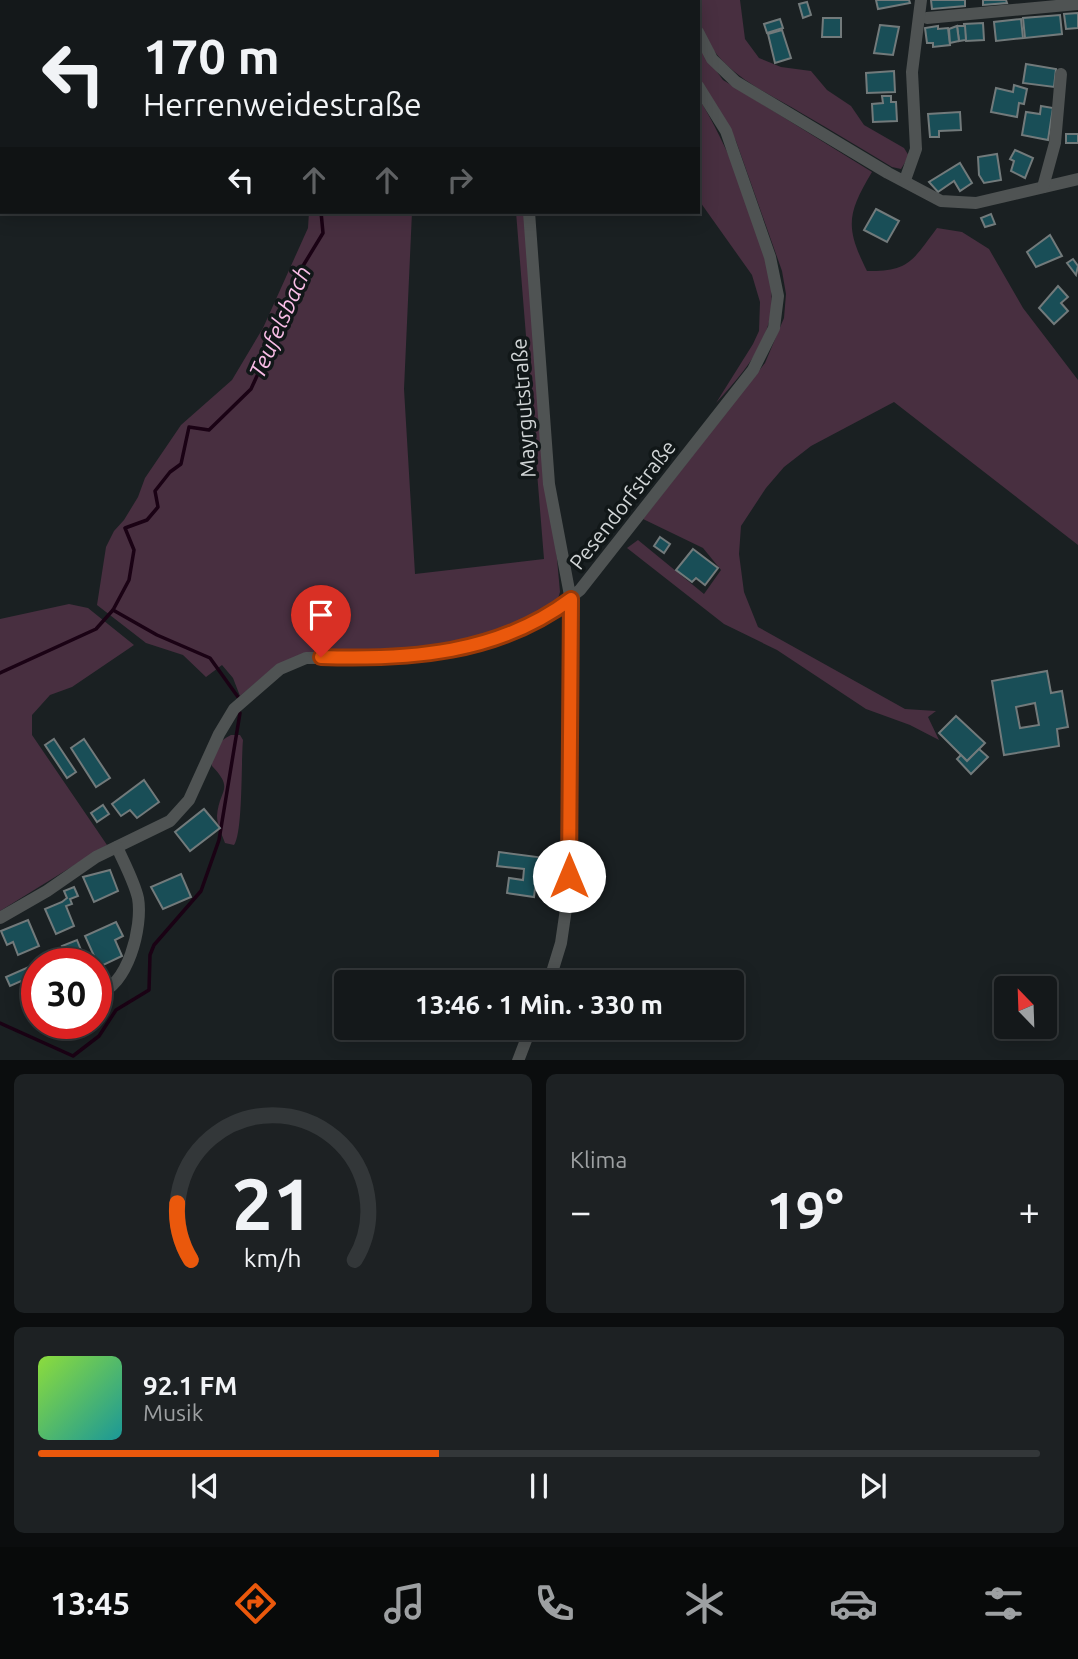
<!DOCTYPE html>
<html lang="de">
<head>
<meta charset="utf-8">
<style>
	body { margin:0; font-family:Ubuntu,sans-serif; background:#1d2123; color:#f1f3f6; height:100vh; display:flex; flex-direction:column; font-size:26px; white-space:nowrap }
	* { box-sizing:border-box; margin:0 }
	p { font-size:23px; color:#9da0a2 }
	.icon { flex:none; width:38px; height:38px; fill:none; stroke:currentColor; stroke-width:2; stroke-linecap:round; stroke-linejoin:round }
	.map { position:relative; height:1060px; overflow:hidden }
	.side { display:flex; flex-direction:column; gap:14px; padding:14px; background:#0b0d0e; flex:1 }
	.side>* { flex:none }
	.hud { position:absolute; left:0px; top:0px; width:700px; height:214px; box-shadow:0 4px 18px #0003,0 0 0 2px #333739; background:#14181a; color:#f1f3f6; overflow:hidden }
	.needle { width:46px; rotate:337deg }
	.buttons { position:absolute; left:994px; top:976px; display:grid; gap:14px }
	.buttons a { display:grid; place-items:center; width:63px; height:63px; border-radius:7px; background:#14181a; box-shadow:0 4px 18px #0003,0 0 0 2px #333739; font-size:35px }
	.speed { position:absolute; left:21px; top:948px; display:flex; gap:14px; font-size:35px; font-weight:700; text-align:center }
	.speed>* { display:grid; place-content:center; width:91px; height:91px; border-radius:50%; background:#14181a; box-shadow:0 4px 18px #0003,0 0 0 2px #333739; line-height:1 }
	.speed .limit { border:10px solid #d22; background:#fff; color:#111 }
	.pin { position:absolute; display:grid; place-items:center; width:60px; height:60px; color:#fff; margin:-72px -30px; border-radius:50% 50% 50% 0; rotate:-45deg; box-shadow:0 0 7px #0007 }
	.pin .icon { rotate:45deg }
	.me { position:absolute; width:77px; margin:-38px; rotate:0deg; stroke-linejoin:round; filter:drop-shadow(0 0 5px #0008) }
	.turn { display:flex; align-items:center; gap:24px; height:147px; padding:0 28px; font-size:32px }
	.turn .icon { width:91px; height:91px; stroke-width:2.5 }
	.turn b { display:block; font-size:49px; line-height:60px }
	.lanes { display:flex; align-items:center; height:66px; padding:0 28px; background:#0003; justify-content:center; gap:35px; direction:ltr }
	.lanes .off { opacity:.35 }
	.big { font-size:52px; font-weight:600; line-height:1.1 }
	.side .card { flex:1; display:flex; flex-direction:column; justify-content:center; gap:10px; min-width:0; padding:0 24px; border-radius:10px; background:#1d2123 }
	.side .dial { align-items:center; gap:0 }
	.dial svg { height:182px; overflow:visible; fill:none; stroke:#333739; stroke-width:7; stroke-linecap:round; text-anchor:middle }
	.dial text { fill:#f1f3f6; stroke:none }
	.song { display:flex; align-items:center; gap:21px }
	.cover { width:84px; height:84px; border-radius:10px; background:linear-gradient(135deg,hsl(90 70% 55%),hsl(180 70% 35%)) }
	.played { height:7px; border-radius:4px; background:linear-gradient(90deg,#ea580c 40%,#333739 40%) }
	.keys { display:flex; justify-content:space-around; direction:ltr }
	.heat { display:flex; justify-content:space-between; align-items:center; font-size:38px; direction:ltr }
	.side .tiles { flex:1; display:grid; gap:14px; grid-template-columns:1fr 1fr }
	.card:last-child { grid-column:span 2 }
	.trip { position:absolute; left:334px; top:970px; width:410px; height:70px; border-radius:7px; background:#14181a; box-shadow:0 4px 18px #0003,0 0 0 2px #333739; font-weight:600; line-height:70px; text-align:center }
	.tab-bar { display:flex; height:112px; justify-content:space-around; align-items:center; background:#080a0a; color:#9da0a2 }
	.tab-bar .icon { width:49px; height:49px }
	.tab-bar .current { color:#ea580c }
	.tab-bar b { font-size:32px; color:#f1f3f6 }
	.map>svg:first-child { display:block }
	.green { fill:#482f40 }
	.lines { fill:none; stroke-linecap:round; stroke-linejoin:round }
	.stream { stroke:#1a0214; stroke-width:3.5 }
	.building { fill:#194e57; stroke:#727a7b; stroke-width:2; fill-rule:evenodd }
	.minor { stroke:#4f5353; stroke-width:12 }
	.route-casing { stroke:#983908; stroke-width:18 }
	.route { stroke:#ea580c; stroke-width:12 }
	.labels { text-anchor:middle; stroke-width:7; stroke-linejoin:round; paint-order:stroke }
	.street-label { font-size:21px; fill:#d1d5d6; stroke:#111718 }
	.water-label { font-size:23px; font-style:italic; fill:#f8bce5; stroke:#111718 }
</style>
</head>
<body>
<div class="map">
<svg width="1078" height="1061" viewBox="0 0 1078 1061">
	<rect width="100%" height="100%" fill="#1a2022"/>
	<g class="green">
		<path d="M240,0H514V2H241Z"/>
		<path d="M693,0H740L745,39L759,58L781,67L811,71L827,90L851,106L864,125L904,148L909,156L901,169L892,167C862,149 833,131 803,114C757,87 698,63 698,2Z"/>
		<path d="M698,46L723,80L872,172C847,214 845,227 867,271C909,272 913,260 937,228L962,232L989,249L1023,308L1078,380V545L894,402L811,446L784,467L766,488L741,526L739,554L744,592L758,627L905,709L936,711L928,717L939,740L910,725L866,709L777,650L724,624L627,548L638,540L704,594L721,570L703,548L643,519L765,363L784,318L786,294L782,271L736,141L698,77Z"/>
		<path d="M698,97C727,143 782,265 770,318C762,353 739,377 716,403L753,344L759,331L760,302L752,275L698,199Z"/>
		<path d="M309,212H412L404,389L415,574L544,559L516,212H526L560,592L557,602L546,611L488,636L420,651L278,664L240,696L233,678L222,665L206,677L183,655L146,643L97,605L106,547L114,531L124,520L138,497L145,478L181,425L232,380L263,328L308,228Z"/>
		<path d="M69,604L88,608L134,645L72,687L50,695L32,715V735L107,845L0,911V619Z"/>
		<path d="M231,735H240L243,740C241,761 243,833 234,845L225,843C222,835 217,824 217,816C219,789 235,790 212,766C211,751 217,742 231,735Z"/>
	</g>
	<g class="lines">
		<g class="stream">
			<path d="M249,0L250,2"/>
			<path d="M113,610L157,635L210,658L238,697"/>
			<path d="M0,673L96,629L113,610L129,580L134,550L125,528L147,520L158,507L155,491L170,472L181,464L189,427L209,430L251,389L276,334L295,279L323,233L321,212"/>
			<path d="M0,1023L73,1056L99,1036L116,1010L149,990L150,955L154,945L201,891L219,840L240,713"/>
		</g>
	</g>
	<g class="building">
		<path d="M876,0H909L910,3L878,9Z"/>
		<path d="M931,0H965V6L932,9Z"/>
		<path d="M983,0H1006L1007,3L983,5Z"/>
		<path d="M807,2L811,15L803,18L799,4Z"/>
		<path d="M1078,13V28L1066,29L1064,14Z"/>
		<path d="M1060,15L1062,34L1025,38L1023,18Z"/>
		<path d="M823,18H841V37H822Z"/>
		<path d="M780,19L783,28L767,33L764,24Z"/>
		<path d="M1021,19L1023,38L996,41L994,22Z"/>
		<path d="M983,23L984,40L966,41L964,24Z"/>
		<path d="M880,25L899,27L893,55L874,53Z"/>
		<path d="M938,26V29L948,28L950,45L933,47V43H927L925,28Z"/>
		<path d="M957,26H965L966,40L959,41Z"/>
		<path d="M957,26L959,41L950,43L949,29Z"/>
		<path d="M782,30L791,58L775,63L768,34Z"/>
		<path d="M1026,64L1056,69L1054,87L1023,83Z"/>
		<path d="M894,71L895,92L867,93L866,73Z"/>
		<path d="M1014,85L1027,89L1024,104L1019,103L1017,117L991,112L996,88L1013,92Z"/>
		<path d="M882,96H891V102H896L897,121L873,122L872,104L883,103Z"/>
		<path d="M1041,106L1053,108L1048,140L1022,135L1026,112L1040,114Z"/>
		<path d="M960,112L961,130L939,131V137H930L928,114Z"/>
		<rect x="1066" y="134" width="12" height="9"/>
		<path d="M1015,150L1033,158L1025,178L1011,171L1014,161L1010,159Z"/>
		<path d="M997,154L1001,180L984,183L979,175L978,157Z"/>
		<path d="M960,163L972,183L960,191L954,181L938,192L929,182Z"/>
		<path d="M876,209L899,221L887,242L864,230Z"/>
		<path d="M991,214L995,224L985,227L981,218Z"/>
		<path d="M1050,235L1062,256L1036,267L1027,252Z"/>
		<path d="M1073,259L1078,266L1076,275L1067,263Z"/>
		<path d="M1058,286L1068,297L1061,303L1068,311L1054,324L1039,308Z"/>
		<path d="M660,537L670,544L664,553L654,546Z"/>
		<path d="M693,549L718,568L705,585L696,578L692,582L676,570Z"/>
		<path d="M1047,671L1051,693L1062,691L1068,727L1057,729L1059,746L1004,755L992,681ZM1035,703L1039,725L1020,728L1016,707Z"/>
		<path d="M956,716L985,743L967,761L939,733Z"/>
		<path d="M54,739L76,772L67,778L45,745Z"/>
		<path d="M84,739L110,778L96,787L71,748Z"/>
		<path d="M979,749L988,757L971,774L957,759L961,755L967,761Z"/>
		<path d="M144,780L159,802L137,818L130,810L121,816L112,804Z"/>
		<path d="M103,805L109,814L97,822L91,813Z"/>
		<path d="M204,809L220,828L190,851L175,832Z"/>
		<path d="M499,852L545,858L543,872H537L534,897L507,893L509,878L523,880L524,869L497,866Z"/>
		<path d="M110,870L118,891L94,902L83,877Z"/>
		<path d="M181,874L191,897L163,909L151,887Z"/>
		<path d="M74,887L78,896L70,899L72,904L66,906L74,926L56,934L45,909L62,902L67,898L64,891Z"/>
		<path d="M28,920L39,946L18,955L13,942L7,945L1,931Z"/>
		<path d="M116,922L123,936L115,940L122,956L99,967L85,936Z"/>
		<path d="M77,940L83,955L75,958L78,964H50L48,959L65,952L62,946Z"/>
		<path d="M31,966L37,979V995L29,999L21,981L10,986L6,977Z"/>
	</g>
	<g class="lines">
		<g class="minor">
			<path d="M518,0V2"/>
			<path d="M927,18L1078,4"/>
			<path d="M698,32L712,59L736,82L888,173L941,201L976,203L1078,179"/>
			<path d="M905,180L916,149L912,72L921,0"/>
			<path d="M1043,187L1055,143L1061,74"/>
			<path d="M529,212L549,484L572,606L567,902L561,943L549,982"/>
			<path d="M0,918L47,891L96,857L170,821L189,800L219,734L234,709L280,669L306,658L419,657L476,645L549,614L580,590L753,370L774,328L778,296L770,257L726,131L698,86"/>
			<path d="M96,994C128,988 143,926 138,898C134,881 124,863 117,847"/>
			<path d="M518,1061L531,1027"/>
		</g>
	</g>
	<g class="lines">
		<g class="route-casing">
			<path id="route" d="M321,657C409,660 498,654 571,599L569,876"/>
		</g>
		<use href="#route" class="route"/>
	</g>
	<g class="labels">
		<g class="street-label">
			<text transform="translate(524 408) rotate(-94)" y="7">Mayrgutstraße</text>
			<text transform="translate(623 505) rotate(-52)" y="7">Pesendorfstraße</text>
		</g>
		<g class="water-label">
			<text transform="translate(280 322) rotate(-66)" y="8">Teufelsbach</text>
		</g>
	</g>
</svg>
<div class="buttons">
<a><svg class="needle" viewBox="-14 -14 28 28"><path d="M0-13l5 13h-10z" fill="#e53935"/><path d="M0 13l5-13h-10z" fill="#9da0a2"/></svg></a>
</div>
<div class="speed"><div class="limit">30</div></div>
<div class="pin" style="left:321px;top:657px;background:#d93025"><svg class="icon" aria-label="arrive" viewBox="0 0 24 24"><path d="M6 21V4h12l-3 4 3 4H6"/></svg></div>
<svg class="me" style="left:569px;top:876px" viewBox="-20 -20 40 40"><circle r="19" fill="#fff"/><path d="M0-13L10 11 0 6-10 11z" fill="#ea580c"/></svg>
<div class="trip">13:46 · 1 Min. · 330 m</div>
<div class="hud">
<div class="turn"><svg class="icon" aria-label="left" viewBox="0 0 24 24"><path d="M17 20v-9H6M10 6l-5 5 5 5"/></svg><div><b>170 m</b>Herrenweidestraße</div></div>
<div class="lanes"><svg class="icon" aria-label="left" viewBox="0 0 24 24"><path d="M17 20v-9H6M10 6l-5 5 5 5"/></svg><svg class="icon off" aria-label="ahead" viewBox="0 0 24 24"><path d="M12 20V5M6 11l6-6 6 6"/></svg><svg class="icon off" aria-label="ahead" viewBox="0 0 24 24"><path d="M12 20V5M6 11l6-6 6 6"/></svg><svg class="icon off" aria-label="right" viewBox="0 0 24 24"><path d="M7 20v-9h11M14 6l5 5-5 5"/></svg></div>
</div>
</div>
<section class="side">
<div class="tiles">
<div class="card dial"><svg viewBox="0 0 100 80">
<path d="M14 69A42 42 0 1 1 86 69"/>
<path d="M14 69A42 42 0 0 1 8 44" stroke="#ea580c"/>
<text x="50" y="56" font-size="32" font-weight="700">21</text>
<text x="50" y="72" font-size="11">km/h</text>
</svg></div>
<div class="card"><p>Klima</p>
<div class="heat"><a>−</a><b class="big">19°</b><a>+</a></div>
</div>
<div class="card">
<div class="song"><i class="cover"></i><div><b>92.1 FM</b><p>Musik</p></div></div>
<div class="played"></div>
<div class="keys"><svg class="icon" aria-label="previous" viewBox="0 0 24 24"><path d="M18 5L8 12l10 7zM5 5v14"/></svg><svg class="icon" aria-label="pause" viewBox="0 0 24 24"><path d="M8 5v14M16 5v14"/></svg><svg class="icon" aria-label="next" viewBox="0 0 24 24"><path d="M6 5l10 7-10 7zM19 5v14"/></svg></div>
</div>
</div>
</section>
<nav class="tab-bar">
<b>13:45</b>
<svg class="icon current" aria-label="directions" viewBox="0 0 24 24"><path d="M12 3l9 9-9 9-9-9zM9 14v-3h6M13 9l2 2-2 2"/></svg>
<svg class="icon" aria-label="music" viewBox="0 0 24 24"><path d="M9 18V5l10-2v13"/><circle cx="6" cy="18" r="3"/><circle cx="16" cy="16" r="3"/></svg>
<svg class="icon" aria-label="phone" viewBox="0 0 24 24"><path d="M5 4h4l2 5-3 2q2 4 5 5l2-3 5 2v4C11 20 4 13 5 4z"/></svg>
<svg class="icon" aria-label="climate" viewBox="0 0 24 24"><path d="M12 3v18M4 7l16 10M4 17L20 7"/></svg>
<svg class="icon" aria-label="car" viewBox="0 0 24 24"><path d="M5 17H2v-5l4-1 3-4h7l3 4 3 1v5h-3M9 17h6M6 11h13"/><circle cx="7" cy="17" r="2"/><circle cx="17" cy="17" r="2"/></svg>
<svg class="icon" aria-label="filters" viewBox="0 0 24 24"><path d="M4 7h16M4 17h16"/><circle cx="9" cy="7" r="2"/><circle cx="15" cy="17" r="2"/></svg>
</nav>
</body>
</html>
